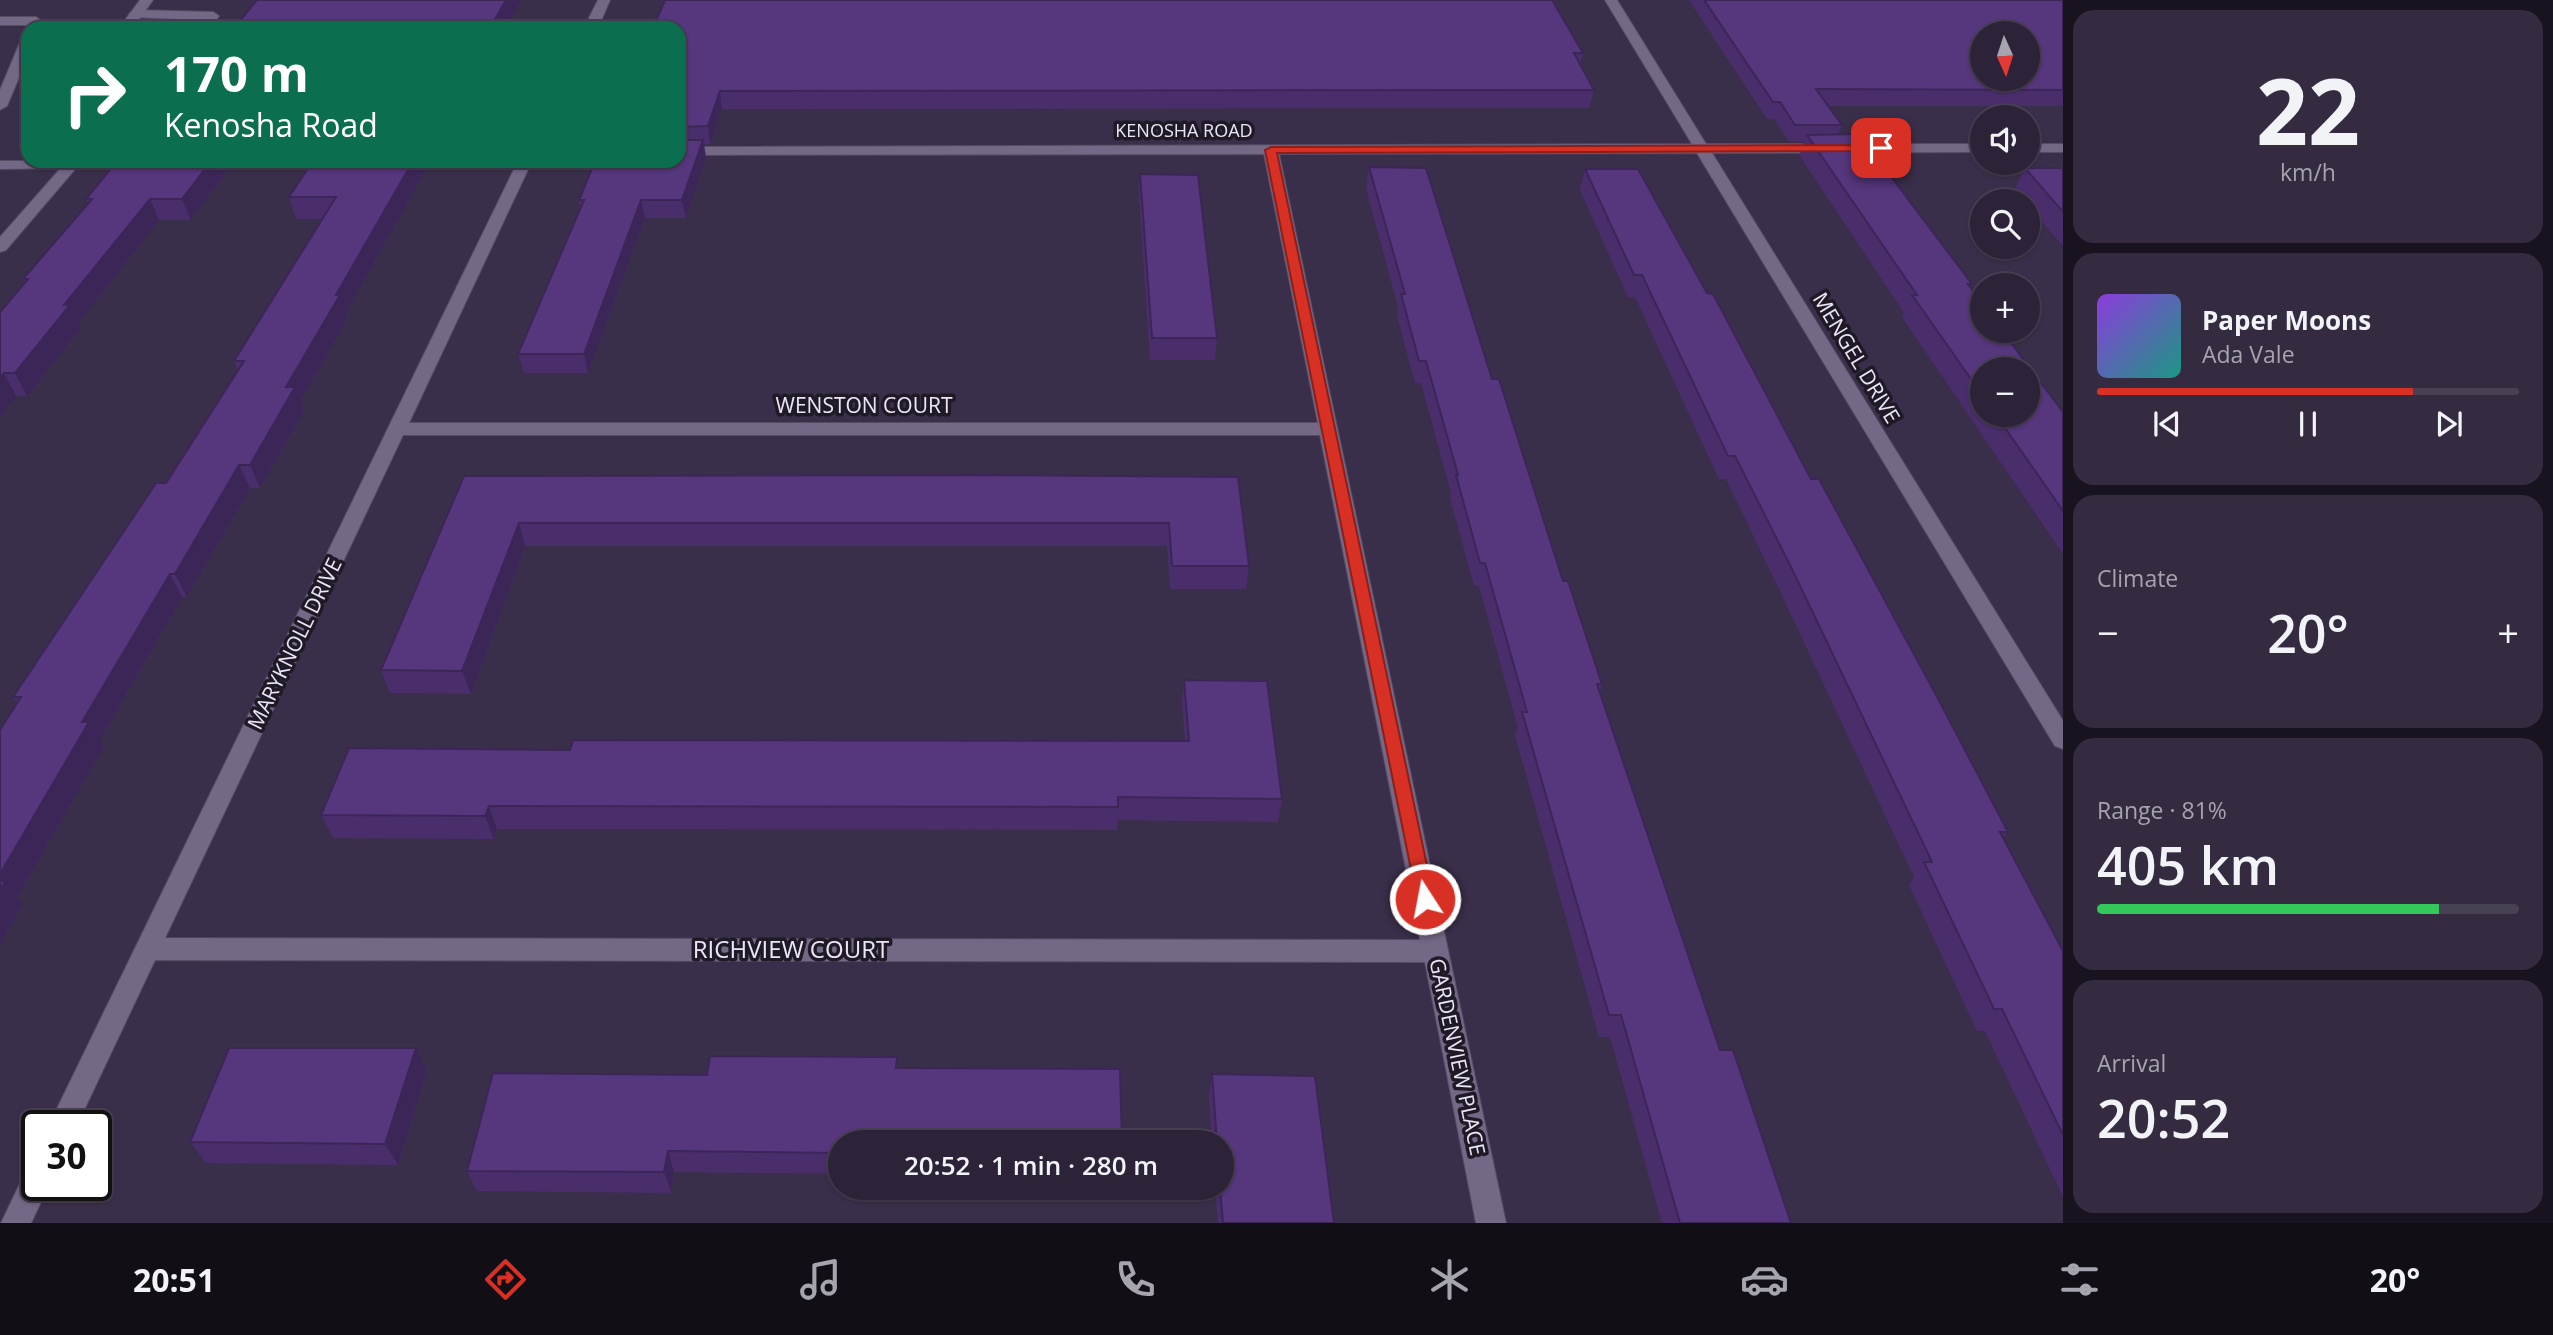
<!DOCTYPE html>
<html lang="en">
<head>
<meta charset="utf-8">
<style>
	body { margin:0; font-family:"Open Sans",sans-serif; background:#342b40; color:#f1f3f6; height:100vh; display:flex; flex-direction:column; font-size:26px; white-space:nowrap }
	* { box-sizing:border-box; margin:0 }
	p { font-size:23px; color:#a6a4ae }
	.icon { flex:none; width:38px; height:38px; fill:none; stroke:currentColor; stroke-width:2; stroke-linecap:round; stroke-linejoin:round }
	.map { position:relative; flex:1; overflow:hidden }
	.side { display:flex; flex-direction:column; gap:10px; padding:10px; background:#18131f; width:490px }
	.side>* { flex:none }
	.banner { position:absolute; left:21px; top:21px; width:665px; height:147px; border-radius:21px; box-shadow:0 2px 5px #0004,0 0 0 2px #484053; background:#0b6e4f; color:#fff; overflow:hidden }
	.needle { width:46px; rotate:177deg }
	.controls { position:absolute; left:1970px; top:21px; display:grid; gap:14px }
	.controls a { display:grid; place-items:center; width:70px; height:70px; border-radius:50%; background:#2c2338; box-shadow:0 2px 5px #0004,0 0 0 2px #484053; font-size:35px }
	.speed { position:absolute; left:21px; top:1110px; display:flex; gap:14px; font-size:35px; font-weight:700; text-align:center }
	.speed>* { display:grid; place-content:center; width:91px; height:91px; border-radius:50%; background:#2c2338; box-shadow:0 2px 5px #0004,0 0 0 2px #484053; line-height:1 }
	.speed .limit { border:4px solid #111; border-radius:10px; background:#fff; color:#111 }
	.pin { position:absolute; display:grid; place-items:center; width:60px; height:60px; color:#fff; margin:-30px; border-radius:14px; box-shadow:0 4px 10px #0006 }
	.me { position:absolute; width:77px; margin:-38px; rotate:349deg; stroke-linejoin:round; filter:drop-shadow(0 0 5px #0008) }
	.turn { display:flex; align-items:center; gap:24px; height:147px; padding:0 28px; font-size:32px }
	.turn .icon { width:91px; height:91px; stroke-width:2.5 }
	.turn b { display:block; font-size:49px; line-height:60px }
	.big { font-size:52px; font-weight:600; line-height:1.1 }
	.side .widget { flex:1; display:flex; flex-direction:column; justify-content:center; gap:10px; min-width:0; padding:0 24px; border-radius:21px; background:#342b40 }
	.side .dial { align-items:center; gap:0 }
	.dial b { font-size:91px; line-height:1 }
	.song { display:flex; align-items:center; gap:21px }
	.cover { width:84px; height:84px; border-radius:10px; background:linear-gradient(135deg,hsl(270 70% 55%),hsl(170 70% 35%)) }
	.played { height:7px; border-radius:4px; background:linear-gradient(90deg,#d93025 75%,#484053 75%) }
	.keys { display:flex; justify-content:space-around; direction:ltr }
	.heat { display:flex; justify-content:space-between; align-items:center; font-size:38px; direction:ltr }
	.charge { height:10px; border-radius:5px; background:linear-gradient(90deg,#34c759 81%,#484053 0) }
	.trip { position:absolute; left:828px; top:1130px; width:406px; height:70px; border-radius:35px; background:#2c2338; box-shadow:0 2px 5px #0004,0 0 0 2px #484053; font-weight:600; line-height:70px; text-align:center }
	.menu { display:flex; height:112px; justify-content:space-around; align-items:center; background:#120e16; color:#a6a4ae }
	.menu .icon { width:49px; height:49px }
	.menu .selected { color:#d93025 }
	.menu b { font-size:32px; color:#f1f3f6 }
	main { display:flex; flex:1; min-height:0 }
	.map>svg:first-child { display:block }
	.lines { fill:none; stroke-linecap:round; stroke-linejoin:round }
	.lane-casing { stroke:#564c64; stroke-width:2 }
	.street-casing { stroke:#564c64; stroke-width:2 }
	.lane { fill:#746887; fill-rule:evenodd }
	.street { fill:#746887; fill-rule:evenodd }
	.wall { fill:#4a2e6c; fill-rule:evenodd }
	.shaded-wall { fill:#3c2658 }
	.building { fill:#56367d; stroke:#3c2658; stroke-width:2; fill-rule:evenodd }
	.route { fill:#d93025; stroke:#8d1f18; stroke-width:2 }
	.labels { text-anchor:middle; stroke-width:7; stroke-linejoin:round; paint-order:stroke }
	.far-street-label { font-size:18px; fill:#ece5f7; stroke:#1f1a26 }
	.street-label { font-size:21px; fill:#ece5f7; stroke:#1f1a26 }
	.near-street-label { font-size:24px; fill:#ece5f7; stroke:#1f1a26 }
</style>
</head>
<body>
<main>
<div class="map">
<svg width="2063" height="1223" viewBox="0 0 2063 1223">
	<rect width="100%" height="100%" fill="#3a2f4a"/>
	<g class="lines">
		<g class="lane-casing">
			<g id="lane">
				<path d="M135,10L213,12L219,16L210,28H196L203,20L130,17L129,14Z"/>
				<path d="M0,17H36L42,21L40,28H28V30V25H0Z"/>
				<path d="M28,36V56L7,106L0,110V90L21,40Z"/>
				<path d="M0,161H78L80,164L73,168L0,169Z"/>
			</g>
		</g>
		<g class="street-casing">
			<g id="street">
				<path d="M140,0H153L133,28H119Z"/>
				<path d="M598,0H610L598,28H584Z"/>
				<path d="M1605,0H1617L1706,144H1983V152L1712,153L2063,721V749L2055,746L1697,153L1279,154L1506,1223H1476L1425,962L155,960L77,1125H49L518,161H532L409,423H1318L1264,154L679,155V147L1692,144ZM403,435H1320L1420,940L165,938Z"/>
				<rect x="2028" y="144" width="35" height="8"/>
				<path d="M67,161H82L6,250L0,252V237Z"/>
				<path d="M37,1165V1185H49L31,1223H1L27,1169Z"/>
			</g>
		</g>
		<use href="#lane" class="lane"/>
		<use href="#street" class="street"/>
	</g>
	<g class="wall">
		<path d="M1689,0H2063V106H1828L1842,125L1838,134L1880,170L1972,284L1970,288L2063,412V554L1902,317L1904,313L1799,155L1804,141H1789L1774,119H1767ZM1983,369L2028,415H1983Z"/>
		<path d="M679,28L1583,53L1580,64L1594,90L1589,108L722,109L710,144H704L706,158L686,218H645L588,373H524L518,354L580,207L579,200L679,161Z"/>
		<path d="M234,161L191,220H159L78,323L81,328L27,396H16L0,416V312L25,283L23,279L88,203L86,199Z"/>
		<path d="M313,161H431L346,312L348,317L300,401L304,410L260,488H250L187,597H182L100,739L104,746L17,897L23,904L0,944L17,703L13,697L166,483L238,370L234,361L322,219H296L289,197Z"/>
		<path d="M1369,167L1492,379L1563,581L1602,684L1600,691L1720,1050L1791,1223H1662L1610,1037H1599L1515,735L1518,728L1479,586H1474L1450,498L1451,493L1421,383H1415L1397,316L1398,307L1366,188Z"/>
		<path d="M2025,168H2063V246L2028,205V201H2025L2015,189Z"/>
		<path d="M1585,169L1811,479L2008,832L2003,838L2063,951V1197L1985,1031H1977L1909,885L1914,877L1780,591L1726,479H1719L1635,297H1628L1580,190Z"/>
		<path d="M1140,174L1217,338L1215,360H1150L1139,195Z"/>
		<path d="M464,476L1238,477L1249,566L1246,589H1170L1167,546H525L471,694L390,693L381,670Z"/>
		<path d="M1184,680L1282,799L1278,822L1118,820L1117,830L497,829L494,839L333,838L321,815L570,750L1185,741L1182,703Z"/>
		<path d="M416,1048L427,1070L398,1165L206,1163L190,1142Z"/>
		<path d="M493,1073L840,1143V1174L674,1172L671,1193L477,1191L467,1171Z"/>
		<path d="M1212,1074L1334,1223H1218L1215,1188H1222V1143H1212L1209,1096Z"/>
	</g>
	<g class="shaded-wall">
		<path d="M506,0H521L506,28H490Z"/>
		<path d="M720,91L722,109L710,144L708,126Z"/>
		<path d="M703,140L706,158L686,218L682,200Z"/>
		<path d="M211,161H234L191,220L182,199Z"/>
		<path d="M413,161H431L346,312L348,317L300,401L304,410L260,488L250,465L286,387L336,295Z"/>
		<path d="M150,199L159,220L78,323L81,328L27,396L15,373L64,305Z"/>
		<path d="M641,200L645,218L588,373L584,354Z"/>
		<path d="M4,373L16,396L0,416V378Z"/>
		<path d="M239,465L250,488L187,597L175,574Z"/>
		<path d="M519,523L525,546L471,694L462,671Z"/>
		<path d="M170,574L182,597L100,739L104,746L17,897L23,904L0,944V874L82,722Z"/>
		<path d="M489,806L497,829L494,839L485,816Z"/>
		<path d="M416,1048L427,1070L398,1165L385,1144Z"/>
		<path d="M668,1151L674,1172L671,1193L664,1172Z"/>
	</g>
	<g class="building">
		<path d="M257,0H506L490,28H234Z"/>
		<path d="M665,0H1552L1583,53H1574L1594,90L720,91L708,126L679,127V28H653Z"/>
		<path d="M1704,0H2063V90L1816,89L1842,125H1795L1780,102H1773ZM1983,33H2028V79H1983Z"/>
		<path d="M1854,134L1880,170H1886L1972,284H1968L1983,305V331H2002L2063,412V511L1996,415H2028V369H1983V396L1912,295H1917L1807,135Z"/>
		<path d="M679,140H703L682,200H641L584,354H518L584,200H579L595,161H679Z"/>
		<path d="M117,161H211L182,199H150L64,305H70L15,373H4L0,378V312L28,279H23L92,199H86Z"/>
		<path d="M313,161H413L336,295H340L286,387H295L250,465H239L175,574H170L82,722H89L0,874V730L21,697H13L156,483H166L244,361H234L336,197H289Z"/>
		<path d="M1369,167L1426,168L1492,379H1499L1563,581H1568L1602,684H1597L1720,1050H1733L1791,1223H1680L1621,1015H1609L1522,712H1527L1485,563H1480L1456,475H1458L1426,361H1419L1401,294H1405Z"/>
		<path d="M2025,168H2063V212Z"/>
		<path d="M1585,169H1638L1707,293L1713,294L1811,479H1819L1934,691L2008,832H2000L2063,951V1135L2002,1009H1994L1924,862H1932L1791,567L1735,456H1728L1642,275H1634Z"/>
		<path d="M1140,174L1198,175L1217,338H1152Z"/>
		<path d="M991,475L1238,477L1249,566H1172L1169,523H519L462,671L381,670L464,476Z"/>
		<path d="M1184,680L1267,681L1282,799L1118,797V807L489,806L485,816L321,815L349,748L570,750L573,740L1189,741Z"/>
		<path d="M0,881H5L0,890Z"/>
		<path d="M229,1048H416L385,1144L190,1142Z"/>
		<path d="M710,1056L897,1057L896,1068L1120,1069L1122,1143H840V1153L668,1151L664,1172L467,1171L493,1073L707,1075Z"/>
		<path d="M1212,1074L1315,1076L1334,1223H1223L1220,1188H1222V1143H1217Z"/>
	</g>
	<path class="route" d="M1881,145L1884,146V151L1277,153L1434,899L1432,904L1425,907L1418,904L1265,150L1271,147Z"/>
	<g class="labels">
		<g class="far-street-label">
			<text x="1184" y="137">KENOSHA ROAD</text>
		</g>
		<g class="street-label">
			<text transform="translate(1856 358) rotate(59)" y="7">MENGEL DRIVE</text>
			<text x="864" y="413">WENSTON COURT</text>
			<text transform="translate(295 644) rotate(-64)" y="7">MARYKNOLL DRIVE</text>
			<text transform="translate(1457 1057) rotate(78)" y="7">GARDENVIEW PLACE</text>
		</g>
		<g class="near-street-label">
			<text x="791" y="958">RICHVIEW COURT</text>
		</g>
	</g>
</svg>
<div class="controls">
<a><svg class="needle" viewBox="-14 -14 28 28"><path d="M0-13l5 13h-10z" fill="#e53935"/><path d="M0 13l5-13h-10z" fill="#a6a4ae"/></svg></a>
<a><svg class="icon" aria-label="sound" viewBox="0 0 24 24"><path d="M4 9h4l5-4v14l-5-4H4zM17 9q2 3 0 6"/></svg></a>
<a><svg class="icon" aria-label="search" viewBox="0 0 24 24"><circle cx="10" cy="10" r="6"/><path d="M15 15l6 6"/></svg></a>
<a>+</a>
<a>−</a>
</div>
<div class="speed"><div class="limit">30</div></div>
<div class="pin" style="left:1881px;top:148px;background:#d93025"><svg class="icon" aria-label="arrive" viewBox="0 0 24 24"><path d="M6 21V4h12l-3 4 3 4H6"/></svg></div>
<svg class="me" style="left:1425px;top:899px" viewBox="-20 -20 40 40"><circle r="17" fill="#d93025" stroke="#fff" stroke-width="3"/><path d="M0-11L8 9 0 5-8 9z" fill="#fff"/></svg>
<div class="trip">20:52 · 1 min · 280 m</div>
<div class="banner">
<div class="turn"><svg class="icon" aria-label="right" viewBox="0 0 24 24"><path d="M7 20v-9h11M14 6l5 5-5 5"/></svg><div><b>170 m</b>Kenosha Road</div></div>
</div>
</div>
<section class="side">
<div class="widget dial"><b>22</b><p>km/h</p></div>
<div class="widget">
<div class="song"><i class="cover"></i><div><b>Paper Moons</b><p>Ada Vale</p></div></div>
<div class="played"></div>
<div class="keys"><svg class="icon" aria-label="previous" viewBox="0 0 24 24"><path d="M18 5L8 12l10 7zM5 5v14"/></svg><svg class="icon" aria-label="pause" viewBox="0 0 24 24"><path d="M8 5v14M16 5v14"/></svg><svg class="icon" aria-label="next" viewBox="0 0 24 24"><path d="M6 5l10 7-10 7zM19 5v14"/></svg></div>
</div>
<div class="widget"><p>Climate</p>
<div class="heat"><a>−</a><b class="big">20°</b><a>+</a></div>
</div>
<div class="widget"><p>Range · 81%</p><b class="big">405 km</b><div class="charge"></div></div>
<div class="widget"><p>Arrival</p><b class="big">20:52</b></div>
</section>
</main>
<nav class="menu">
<b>20:51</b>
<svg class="icon selected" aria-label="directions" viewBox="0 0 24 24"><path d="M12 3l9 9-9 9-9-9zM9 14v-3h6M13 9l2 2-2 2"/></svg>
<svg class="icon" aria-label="music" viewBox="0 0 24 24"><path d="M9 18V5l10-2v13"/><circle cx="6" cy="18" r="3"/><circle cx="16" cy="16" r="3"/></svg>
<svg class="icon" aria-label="phone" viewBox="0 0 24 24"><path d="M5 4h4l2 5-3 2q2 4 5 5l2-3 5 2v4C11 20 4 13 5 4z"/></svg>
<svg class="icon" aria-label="climate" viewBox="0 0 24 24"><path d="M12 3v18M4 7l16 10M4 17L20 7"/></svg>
<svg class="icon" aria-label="car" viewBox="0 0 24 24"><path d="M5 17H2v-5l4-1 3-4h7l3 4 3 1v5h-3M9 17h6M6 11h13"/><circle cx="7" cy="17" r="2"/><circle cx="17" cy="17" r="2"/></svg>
<svg class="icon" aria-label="filters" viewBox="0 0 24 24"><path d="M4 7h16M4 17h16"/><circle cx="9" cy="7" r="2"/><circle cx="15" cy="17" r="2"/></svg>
<b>20°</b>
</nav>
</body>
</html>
